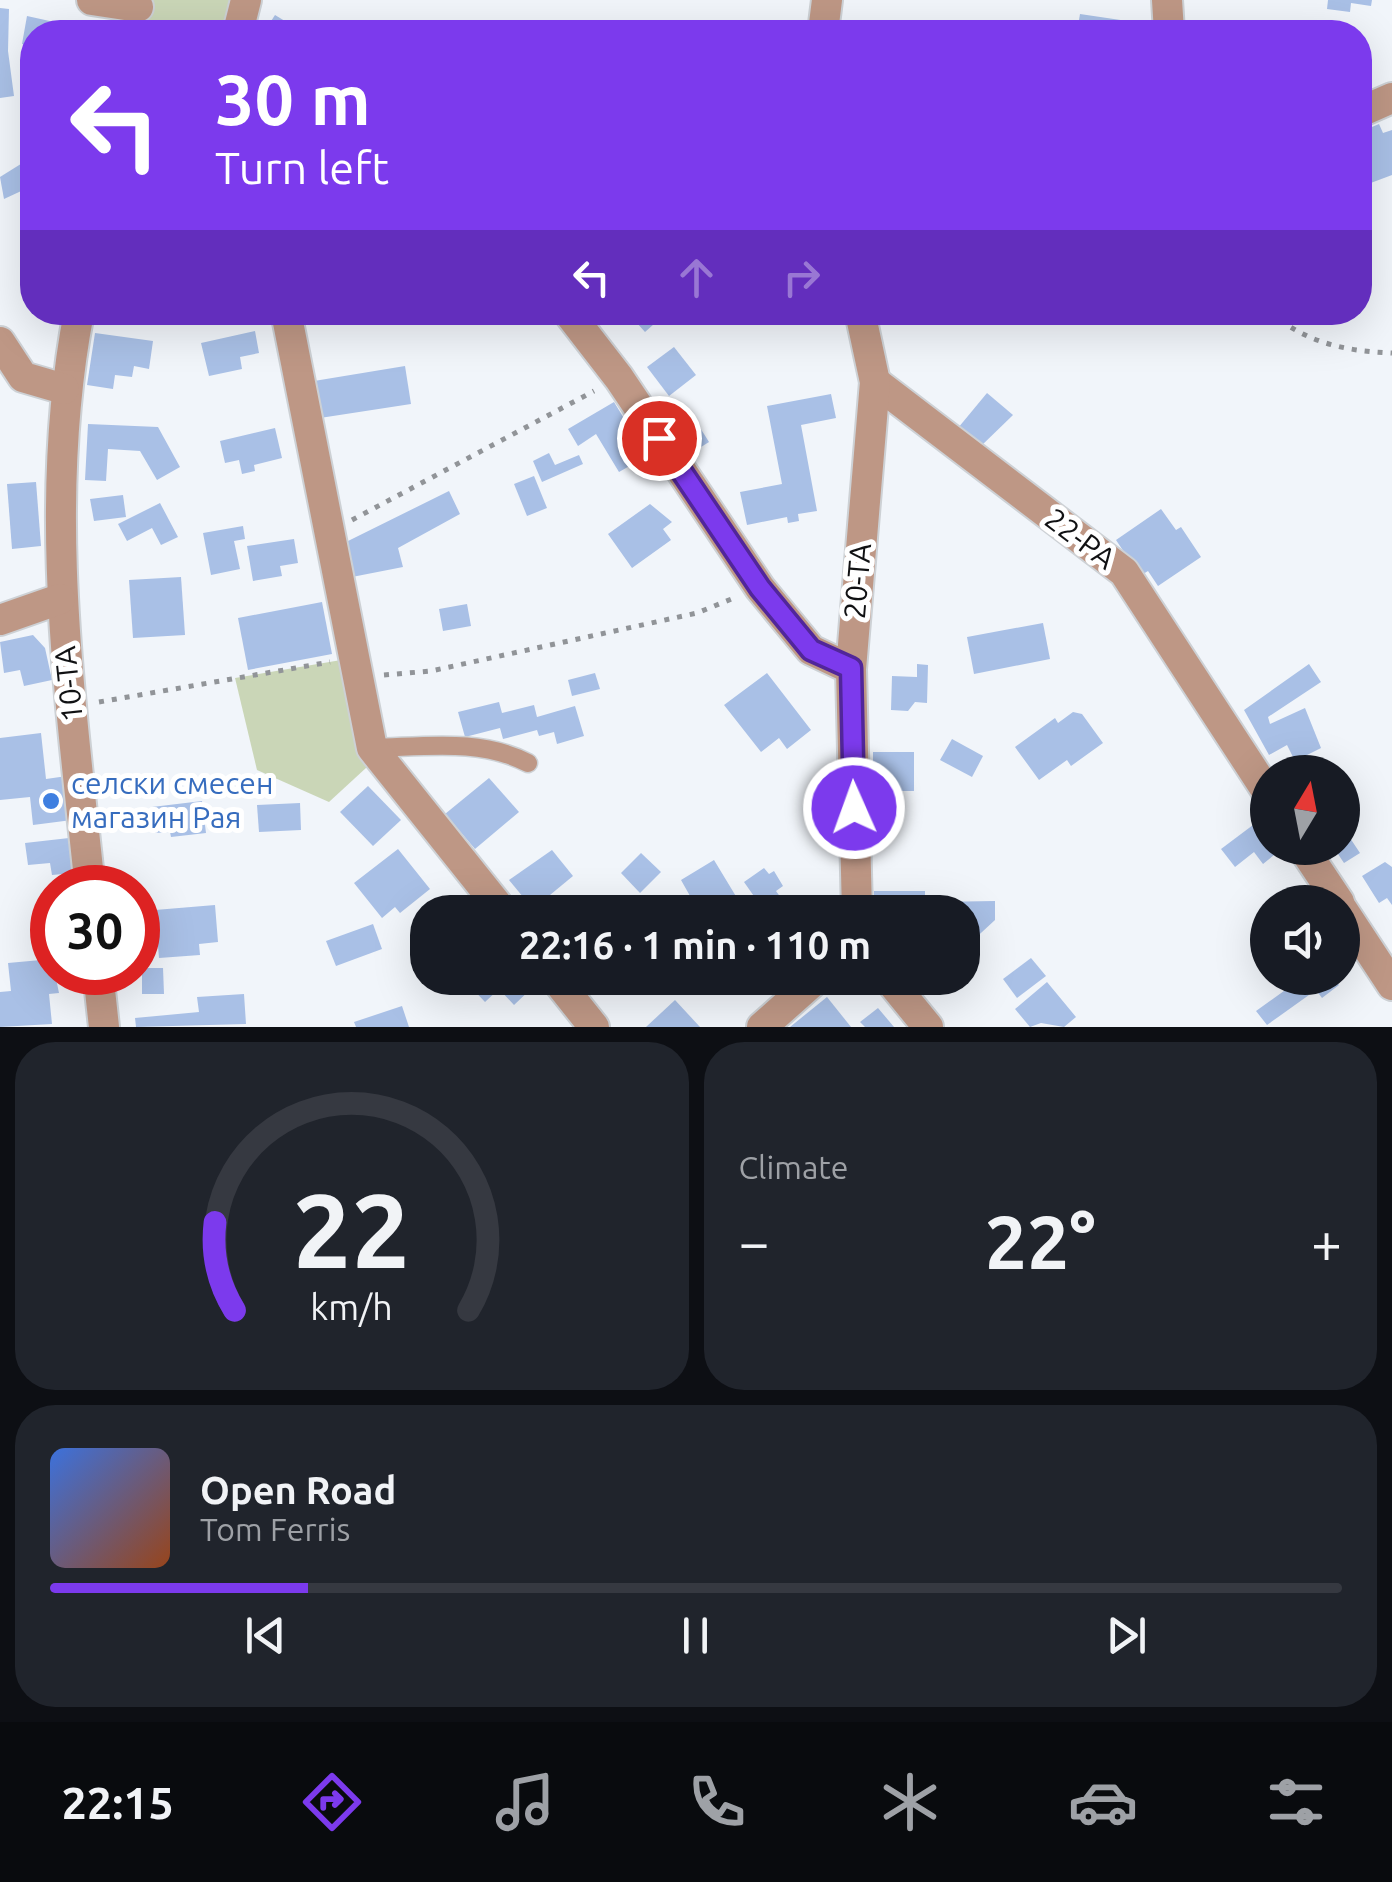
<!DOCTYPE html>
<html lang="en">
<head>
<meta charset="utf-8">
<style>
	body { margin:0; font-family:Ubuntu,sans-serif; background:#20242c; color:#f1f3f6; height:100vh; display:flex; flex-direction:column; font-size:38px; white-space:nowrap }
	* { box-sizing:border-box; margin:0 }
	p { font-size:32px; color:#9ea1a6 }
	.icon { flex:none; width:55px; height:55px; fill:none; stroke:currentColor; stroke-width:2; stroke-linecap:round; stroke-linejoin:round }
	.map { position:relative; height:1027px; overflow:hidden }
	.side { display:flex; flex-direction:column; gap:15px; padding:15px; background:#0d0f14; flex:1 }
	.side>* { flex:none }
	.top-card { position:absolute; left:20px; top:20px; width:1352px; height:305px; border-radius:40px; box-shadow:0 10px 40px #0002; background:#7c3aed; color:#fff; overflow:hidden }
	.needle { width:65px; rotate:10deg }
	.fabs { position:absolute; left:1250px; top:755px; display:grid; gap:20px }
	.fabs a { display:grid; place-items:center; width:110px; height:110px; border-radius:50%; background:#171b24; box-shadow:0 10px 40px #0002; font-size:50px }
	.speed { position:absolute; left:30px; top:865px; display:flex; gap:20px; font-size:50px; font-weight:700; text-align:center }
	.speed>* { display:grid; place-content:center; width:130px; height:130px; border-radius:50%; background:#171b24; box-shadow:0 10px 40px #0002; line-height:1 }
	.speed .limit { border:15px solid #d22; background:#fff; color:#111 }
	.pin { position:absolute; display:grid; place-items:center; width:85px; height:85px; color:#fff; margin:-42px; border:5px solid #fff; border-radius:50%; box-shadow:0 2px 10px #0007 }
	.me { position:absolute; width:110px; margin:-55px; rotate:358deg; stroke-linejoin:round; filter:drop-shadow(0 0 8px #0008) }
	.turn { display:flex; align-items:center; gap:35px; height:210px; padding:0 30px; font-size:45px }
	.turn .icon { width:130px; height:130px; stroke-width:2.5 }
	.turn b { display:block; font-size:70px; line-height:85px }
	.lanes { display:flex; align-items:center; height:95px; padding:0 30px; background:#0003; justify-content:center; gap:50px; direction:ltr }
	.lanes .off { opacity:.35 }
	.big { font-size:75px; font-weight:700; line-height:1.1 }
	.side .tile { flex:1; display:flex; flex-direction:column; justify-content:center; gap:15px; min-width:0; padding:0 35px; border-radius:40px; background:#20242c }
	.side .dial { align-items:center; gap:0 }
	.dial svg { height:260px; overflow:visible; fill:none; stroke:#363941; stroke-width:7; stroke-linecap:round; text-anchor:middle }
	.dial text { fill:#f1f3f6; stroke:none }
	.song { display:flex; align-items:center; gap:30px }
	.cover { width:120px; height:120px; border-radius:15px; background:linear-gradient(135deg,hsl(220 70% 55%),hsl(20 70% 35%)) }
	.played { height:10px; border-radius:5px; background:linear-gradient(90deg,#7c3aed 20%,#363941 20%) }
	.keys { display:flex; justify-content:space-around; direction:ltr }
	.heat { display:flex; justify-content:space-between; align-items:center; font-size:55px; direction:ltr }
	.side .tiles { flex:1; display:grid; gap:15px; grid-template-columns:1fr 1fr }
	.tile:last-child { grid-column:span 2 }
	.trip { position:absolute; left:410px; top:895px; width:570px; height:100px; border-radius:40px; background:#171b24; box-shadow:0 10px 40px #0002; font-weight:700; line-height:100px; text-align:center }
	.menu { display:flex; height:160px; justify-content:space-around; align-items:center; background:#090b0e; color:#9ea1a6 }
	.menu .icon { width:70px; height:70px }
	.menu .current { color:#7c3aed }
	.menu b { font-size:45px; color:#f1f3f6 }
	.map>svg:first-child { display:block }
	.green { fill:#cad6b7 }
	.building { fill:#a9c0e6 }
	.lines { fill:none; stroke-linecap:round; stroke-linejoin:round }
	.lane-casing { stroke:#cdd1d5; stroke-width:21 }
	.street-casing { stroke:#cdd1d5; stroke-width:34 }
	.path { stroke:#919498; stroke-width:5; stroke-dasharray:5 8; stroke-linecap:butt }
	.lane { stroke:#be9785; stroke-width:18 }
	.street { stroke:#be9785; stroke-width:30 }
	.route-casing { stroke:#51269a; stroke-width:25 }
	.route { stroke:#7c3aed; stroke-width:18 }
	.shop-dot { fill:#3f7fe0; stroke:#fff; stroke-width:4 }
	.labels { text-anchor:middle; stroke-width:10; stroke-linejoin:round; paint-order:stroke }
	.street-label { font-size:30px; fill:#101113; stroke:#fff }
	.shop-label { font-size:30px; fill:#366cbe; stroke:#fff; text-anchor:start }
</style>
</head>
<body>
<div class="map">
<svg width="1392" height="1027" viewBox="0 0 1392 1027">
	<rect width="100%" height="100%" fill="#f1f5fa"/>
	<g class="green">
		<path d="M145,0H246L238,32H134Z"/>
		<path d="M353,658L379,756L329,802L257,770L235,678Z"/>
	</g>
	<g class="building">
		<path d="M1328,0H1372L1371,6L1351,3L1350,12L1327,9Z"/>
		<path d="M0,8L9,9L8,51L14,96L0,98Z"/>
		<path d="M1080,14L1134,22L1132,32H1077Z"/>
		<path d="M275,15L303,32H264Z"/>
		<path d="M27,16L95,31V32H32V46L22,44Z"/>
		<path d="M1379,124L1383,133L1392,130V175L1360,187V132Z"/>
		<path d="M32,157V186L4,199L0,177Z"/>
		<path d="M609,312H660L663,316L645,332L628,313L617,322Z"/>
		<path d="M255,331L259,353L240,357L242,369L209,376L201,343Z"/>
		<path d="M95,333L153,341L149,369L134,366L132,377L115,375L113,389L87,385Z"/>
		<path d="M674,347L696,375L669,396L647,367Z"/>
		<path d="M405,366L411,404L320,418L314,381Z"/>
		<path d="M987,393L1013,415L980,447L958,428Z"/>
		<path d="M831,394L836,418L801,425L817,511L798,514L799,521L788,523L787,517L747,525L740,492L782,484L767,406Z"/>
		<path d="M614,402L647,456L619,472L596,434L578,446L568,429Z"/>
		<path d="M687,407L709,442L685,457L663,423Z"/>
		<path d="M88,424L158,427L180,467L157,480L140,451L108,449L106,481L85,480Z"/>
		<path d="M275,428L282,458L254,465L255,471L242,474L239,460L225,463L220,441Z"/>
		<path d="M549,453L555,465L579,455L583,464L542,482L533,461Z"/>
		<path d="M534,476L547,508L527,516L514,484Z"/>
		<path d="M36,482L41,546L12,549L7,484Z"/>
		<path d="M449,491L460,514L398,548L403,567L352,577L346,542Z"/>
		<path d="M123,495L126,517L94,521L90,499Z"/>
		<path d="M160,503L178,537L161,545L152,528L127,541L118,524Z"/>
		<path d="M650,504L672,522L663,529L671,540L632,568L608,534Z"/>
		<path d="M1161,509L1176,530L1181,527L1201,557L1158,586L1148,571L1140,576L1116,540Z"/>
		<path d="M243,526L245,539L234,541L240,569L211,575L203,533Z"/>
		<path d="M294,539L298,563L280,566L282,576L253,581L247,546Z"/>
		<path d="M181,577L185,635L133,638L129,580Z"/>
		<path d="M322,602L332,654L248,670L238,618Z"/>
		<path d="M467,604L471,626L443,631L439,609Z"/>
		<path d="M1043,623L1050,659L974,674L967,637Z"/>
		<path d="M33,635L45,648L52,680L24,686L20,670L4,673L0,642Z"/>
		<path d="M917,664L928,665L927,703L915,702L908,711L891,710L892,676L917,677Z"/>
		<path d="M1309,664L1321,682L1268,717L1270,724L1305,708L1321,748L1295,761L1287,745L1269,755L1244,710Z"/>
		<path d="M595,673L600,689L572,696L568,680Z"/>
		<path d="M767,673L811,730L787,749L779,738L761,752L724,705Z"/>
		<path d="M499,702L502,713L534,705L537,717L575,706L584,736L557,744L554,732L539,736L537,730L503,739L500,728L465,737L458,712Z"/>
		<path d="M1073,712L1082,714L1103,743L1071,766L1067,760L1039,780L1015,747L1055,718L1058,723Z"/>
		<path d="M41,733L46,779L67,776L72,820L33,825L30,797L0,800V738Z"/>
		<path d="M952,739L983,756L972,777L940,760Z"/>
		<path d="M873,752H914V791H891V775H873Z"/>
		<path d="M489,778L519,812L475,849L445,814Z"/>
		<path d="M368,786L401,820L373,846L340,812Z"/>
		<path d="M202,801L206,833L171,837L170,832L155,833L152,807Z"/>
		<path d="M300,803L301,830L259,832L257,805Z"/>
		<path d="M1257,822L1268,835V848L1279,851L1263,864L1254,852L1235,867L1221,849Z"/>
		<path d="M1342,826L1360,853L1344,863L1334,848H1342Z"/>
		<path d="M69,838L74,873L52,875L50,863L28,865L25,843Z"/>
		<path d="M398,849L430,889L400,913L395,907L382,918L354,883Z"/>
		<path d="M552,850L573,876L533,909L509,880Z"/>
		<path d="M641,853L661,872L640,893L621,873Z"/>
		<path d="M714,860L737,898L714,912H691L688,906L694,903L681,880Z"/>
		<path d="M1385,862L1392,867V905L1387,898L1379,903L1362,876Z"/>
		<path d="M764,868L769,874L774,871L783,886L776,891L791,912H765L744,882Z"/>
		<path d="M874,891H925V903L913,902V912H874Z"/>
		<path d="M995,901V920L969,944V961H962V912H934V902Z"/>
		<path d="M215,905L218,942L199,944L200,955L159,958L155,910Z"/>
		<path d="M373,924L382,949L336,966L326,941Z"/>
		<path d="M1031,958L1046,976L1017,998L1003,979Z"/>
		<path d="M52,959L59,993L49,994L52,1024L0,1027V992L11,991L8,963Z"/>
		<path d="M142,968H163L164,994H142Z"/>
		<path d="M475,978H524L533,987L514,1005L499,989L485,1002L468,984Z"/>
		<path d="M1302,978H1333L1339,985L1322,998L1316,990L1267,1025L1256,1011Z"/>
		<path d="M1047,982L1076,1017L1064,1027L1041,1023L1030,1027L1015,1009Z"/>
		<path d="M244,994L246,1024L136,1027L135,1018L199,1012L197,997Z"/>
		<path d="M827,997L851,1027H790Z"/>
		<path d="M675,1000L700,1027H646Z"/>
		<path d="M402,1006L409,1027H356L354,1022Z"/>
		<path d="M878,1008L894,1027H865L860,1022Z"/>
	</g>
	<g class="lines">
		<g class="lane-casing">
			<path id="lane" d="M372,748C424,747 480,738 528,763"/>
		</g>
		<g class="street-casing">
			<g id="street">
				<path d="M92,0L138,7"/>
				<path d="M1167,0L1169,32"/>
				<path d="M238,32L246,0"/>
				<path d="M823,32L827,0"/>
				<path d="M1360,112L1392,98"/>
				<path d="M79,312C42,503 70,696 90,888"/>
				<path d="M286,312L372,748L503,912"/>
				<path d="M568,312L619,378L760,588L811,650L851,669"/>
				<path d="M0,342L23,377L64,389"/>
				<path d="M875,382L1124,572L1268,793"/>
				<path d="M0,620L60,599"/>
				<path d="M1303,848L1339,902"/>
				<path d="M1342,909L1392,985"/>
				<path d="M857,912L851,669L875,382L860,312"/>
				<path d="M98,972L104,1027"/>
				<path d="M555,978L594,1027"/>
				<path d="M888,978L928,1027"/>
				<path d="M762,1027L817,978"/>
			</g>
		</g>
		<g class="path">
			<path d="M1270,312C1306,343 1345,351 1392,353"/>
			<path d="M352,520L594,391"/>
			<path d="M384,675L431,671L697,613L734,598"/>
			<path d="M99,702L330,662"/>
		</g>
		<use href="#lane" class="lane"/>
		<use href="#street" class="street"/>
	</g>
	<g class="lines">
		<g class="route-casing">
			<path id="route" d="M659,438L760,588L811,650L851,668L854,808"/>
		</g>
		<use href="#route" class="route"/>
	</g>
	<circle class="shop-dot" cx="51" cy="801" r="10"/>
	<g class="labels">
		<g class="street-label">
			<text transform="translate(1080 539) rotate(37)" y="10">22-РА</text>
			<text transform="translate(858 581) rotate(-85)" y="10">20-ТА</text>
			<text transform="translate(69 684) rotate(-96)" y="10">10-ТА</text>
		</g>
		<g class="shop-label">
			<text x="71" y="794">селски смесен<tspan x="71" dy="34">магазин Рая</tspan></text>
		</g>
	</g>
</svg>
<div class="fabs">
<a><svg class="needle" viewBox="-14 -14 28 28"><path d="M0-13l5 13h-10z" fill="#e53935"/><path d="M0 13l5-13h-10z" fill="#9ea1a6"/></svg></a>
<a><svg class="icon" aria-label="sound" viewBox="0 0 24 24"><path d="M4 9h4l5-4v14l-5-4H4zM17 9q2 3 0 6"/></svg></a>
</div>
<div class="speed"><div class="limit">30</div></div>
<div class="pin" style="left:659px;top:438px;background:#d93025"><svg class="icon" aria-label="arrive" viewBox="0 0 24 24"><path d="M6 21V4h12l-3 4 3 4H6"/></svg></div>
<svg class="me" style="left:854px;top:808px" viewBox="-20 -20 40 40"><circle r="17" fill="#7c3aed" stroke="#fff" stroke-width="3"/><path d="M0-11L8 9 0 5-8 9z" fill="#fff"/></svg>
<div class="trip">22:16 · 1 min · 110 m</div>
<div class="top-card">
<div class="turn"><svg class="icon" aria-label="left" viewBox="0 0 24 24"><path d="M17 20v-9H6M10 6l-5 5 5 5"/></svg><div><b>30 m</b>Turn left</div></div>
<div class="lanes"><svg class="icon" aria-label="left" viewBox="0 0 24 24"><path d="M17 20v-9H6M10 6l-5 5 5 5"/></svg><svg class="icon off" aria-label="ahead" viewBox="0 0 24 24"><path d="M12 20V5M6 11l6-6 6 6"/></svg><svg class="icon off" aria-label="right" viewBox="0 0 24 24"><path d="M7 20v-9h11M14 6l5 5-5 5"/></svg></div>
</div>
</div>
<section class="side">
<div class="tiles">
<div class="tile dial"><svg viewBox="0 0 100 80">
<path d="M14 69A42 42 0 1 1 86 69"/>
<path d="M14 69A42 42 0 0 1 8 42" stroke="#7c3aed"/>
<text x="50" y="56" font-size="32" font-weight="700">22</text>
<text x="50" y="72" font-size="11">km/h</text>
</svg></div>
<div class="tile"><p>Climate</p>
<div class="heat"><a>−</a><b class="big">22°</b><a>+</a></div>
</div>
<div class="tile">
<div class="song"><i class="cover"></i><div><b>Open Road</b><p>Tom Ferris</p></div></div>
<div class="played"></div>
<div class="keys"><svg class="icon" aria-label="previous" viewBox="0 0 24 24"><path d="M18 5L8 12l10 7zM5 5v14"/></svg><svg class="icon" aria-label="pause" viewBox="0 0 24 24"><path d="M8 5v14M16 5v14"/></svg><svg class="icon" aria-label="next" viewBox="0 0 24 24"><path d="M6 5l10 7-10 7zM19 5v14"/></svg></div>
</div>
</div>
</section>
<nav class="menu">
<b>22:15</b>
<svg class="icon current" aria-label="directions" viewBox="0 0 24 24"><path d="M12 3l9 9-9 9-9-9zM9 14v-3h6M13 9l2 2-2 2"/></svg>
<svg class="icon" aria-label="music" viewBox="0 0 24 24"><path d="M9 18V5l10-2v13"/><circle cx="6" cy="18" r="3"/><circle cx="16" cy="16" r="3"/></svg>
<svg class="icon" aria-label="phone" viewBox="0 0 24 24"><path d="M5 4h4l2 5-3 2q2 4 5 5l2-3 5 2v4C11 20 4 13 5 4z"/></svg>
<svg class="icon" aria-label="climate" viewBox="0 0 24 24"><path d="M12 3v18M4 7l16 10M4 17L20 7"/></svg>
<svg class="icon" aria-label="car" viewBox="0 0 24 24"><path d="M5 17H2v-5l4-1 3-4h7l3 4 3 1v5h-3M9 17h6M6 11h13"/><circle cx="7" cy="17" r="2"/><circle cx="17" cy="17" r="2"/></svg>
<svg class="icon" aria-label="filters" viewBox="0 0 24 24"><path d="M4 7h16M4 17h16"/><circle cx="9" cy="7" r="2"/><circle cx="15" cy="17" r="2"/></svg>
</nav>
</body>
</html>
